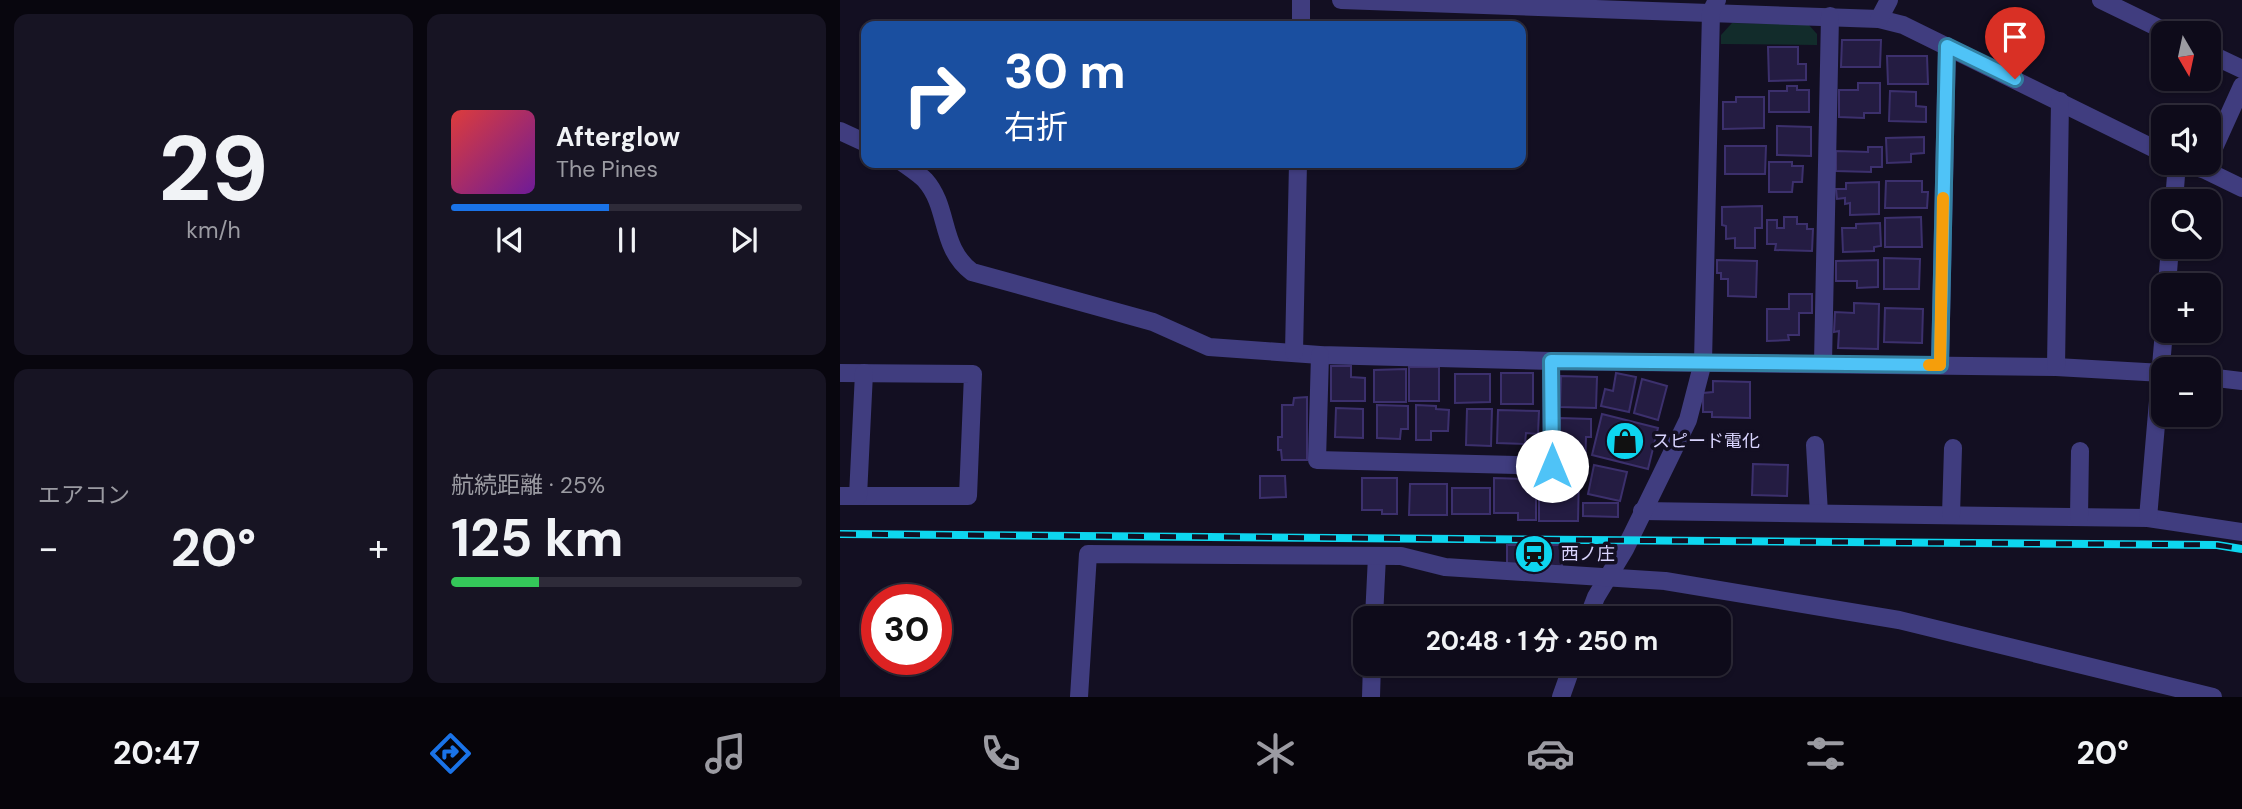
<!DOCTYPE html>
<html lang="ja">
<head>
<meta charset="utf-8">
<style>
	body { margin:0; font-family:"DM Sans","Noto Sans JP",sans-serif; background:#171423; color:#f1f3f6; height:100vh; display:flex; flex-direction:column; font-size:26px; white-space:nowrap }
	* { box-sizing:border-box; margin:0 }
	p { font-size:23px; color:#9b9ba2 }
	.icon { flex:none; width:38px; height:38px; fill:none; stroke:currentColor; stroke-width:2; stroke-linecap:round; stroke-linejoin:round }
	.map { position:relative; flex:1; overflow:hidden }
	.sheet { display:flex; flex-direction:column; gap:14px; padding:14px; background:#08060e; width:840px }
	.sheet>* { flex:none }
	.guide { position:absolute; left:21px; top:21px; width:665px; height:147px; border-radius:14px; box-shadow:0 2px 5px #0004,0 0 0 2px #2e2b39; background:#1a4fa0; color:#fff; overflow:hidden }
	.needle { width:46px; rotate:171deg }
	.fabs { position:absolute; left:1311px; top:21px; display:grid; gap:14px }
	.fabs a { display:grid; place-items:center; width:70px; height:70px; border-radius:14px; background:#0e0b1a; box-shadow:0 2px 5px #0004,0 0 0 2px #2e2b39; font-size:35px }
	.speed { position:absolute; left:21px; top:584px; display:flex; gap:14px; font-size:35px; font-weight:700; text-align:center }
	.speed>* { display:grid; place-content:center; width:91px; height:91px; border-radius:50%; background:#0e0b1a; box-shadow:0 2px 5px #0004,0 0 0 2px #2e2b39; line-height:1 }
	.speed .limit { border:10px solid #d22; background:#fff; color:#111 }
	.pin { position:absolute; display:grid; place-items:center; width:60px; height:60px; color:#fff; margin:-72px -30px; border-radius:50% 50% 50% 0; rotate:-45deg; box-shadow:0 0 7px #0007 }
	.pin .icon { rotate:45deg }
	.me { position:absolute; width:77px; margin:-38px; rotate:0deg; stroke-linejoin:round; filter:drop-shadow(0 0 5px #0008) }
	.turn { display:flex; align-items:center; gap:24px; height:147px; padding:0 28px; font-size:32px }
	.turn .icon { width:91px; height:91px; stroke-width:2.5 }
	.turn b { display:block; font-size:49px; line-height:60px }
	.big { font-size:52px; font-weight:700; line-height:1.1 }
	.sheet .tile { flex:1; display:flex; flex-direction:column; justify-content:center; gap:10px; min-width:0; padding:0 24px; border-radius:14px; background:#171423 }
	.sheet .dial { align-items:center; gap:0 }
	.dial b { font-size:91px; line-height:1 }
	.song { display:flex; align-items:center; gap:21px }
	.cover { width:84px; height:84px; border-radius:10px; background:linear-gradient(135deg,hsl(0 70% 55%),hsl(280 70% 35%)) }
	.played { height:7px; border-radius:4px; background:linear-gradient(90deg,#1a73e8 45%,#2e2b39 45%) }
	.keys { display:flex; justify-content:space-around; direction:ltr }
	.heat { display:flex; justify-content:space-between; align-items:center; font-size:38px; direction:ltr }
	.charge { height:10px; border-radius:5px; background:linear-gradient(90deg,#34c759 25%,#2e2b39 0) }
	.sheet .tiles { flex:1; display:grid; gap:14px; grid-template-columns:repeat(2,1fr) }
	.trip { position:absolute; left:513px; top:606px; width:378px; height:70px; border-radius:14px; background:#0e0b1a; box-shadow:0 2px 5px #0004,0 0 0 2px #2e2b39; font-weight:700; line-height:70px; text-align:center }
	.tabs { display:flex; height:112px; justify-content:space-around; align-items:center; background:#06040a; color:#9b9ba2 }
	.tabs .icon { width:49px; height:49px }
	.tabs .active { color:#1a73e8 }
	.tabs b { font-size:32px; color:#f1f3f6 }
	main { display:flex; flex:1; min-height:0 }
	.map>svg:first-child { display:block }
	.green { fill:#122c2b }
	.building { fill:#241c42; stroke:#3c306d; stroke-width:2 }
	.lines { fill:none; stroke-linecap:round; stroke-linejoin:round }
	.minor { stroke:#403d7f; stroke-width:18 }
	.rail-casing { stroke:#0dd6ef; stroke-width:8 }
	.rail { stroke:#130f22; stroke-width:5; stroke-dasharray:16; stroke-linecap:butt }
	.route-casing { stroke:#337fa1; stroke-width:18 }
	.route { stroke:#4fc3f7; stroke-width:12 }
	.slow { stroke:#f59e0b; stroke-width:12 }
	.labels { text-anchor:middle; stroke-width:7; stroke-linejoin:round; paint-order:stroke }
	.poi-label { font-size:18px; fill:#d8d3fd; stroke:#130f22; text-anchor:start }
</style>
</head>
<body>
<main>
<section class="sheet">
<div class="tiles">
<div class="tile dial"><b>29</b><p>km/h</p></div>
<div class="tile">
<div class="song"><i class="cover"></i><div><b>Afterglow</b><p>The Pines</p></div></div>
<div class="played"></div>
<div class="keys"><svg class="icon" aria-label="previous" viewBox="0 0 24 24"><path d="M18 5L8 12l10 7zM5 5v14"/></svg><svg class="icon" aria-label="pause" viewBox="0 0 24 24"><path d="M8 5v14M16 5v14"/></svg><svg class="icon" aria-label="next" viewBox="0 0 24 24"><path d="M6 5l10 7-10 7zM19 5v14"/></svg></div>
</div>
<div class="tile"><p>エアコン</p>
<div class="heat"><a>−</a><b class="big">20°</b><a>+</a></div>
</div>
<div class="tile"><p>航続距離 · 25%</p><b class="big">125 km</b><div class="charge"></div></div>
</div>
</section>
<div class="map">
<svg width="1402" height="697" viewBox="0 0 1402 697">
	<rect width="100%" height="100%" fill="#130f22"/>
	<path class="green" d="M892,23L968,24L977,34V45L881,44V35Z"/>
	<g class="building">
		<path d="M1002,40H1041L1040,67H1001Z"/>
		<path d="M928,47H958V64H966V80L929,81Z"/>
		<path d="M1047,56H1087L1088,84H1048Z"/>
		<path d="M1018,83H1040V113H1024V118L999,117V90H1018Z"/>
		<path d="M947,86H957V90H969V112H929V91H947Z"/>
		<path d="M1050,91L1076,92V106L1086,107V122L1049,121Z"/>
		<path d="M896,97H924V128L883,129V102H896Z"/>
		<path d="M937,126L971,127V156L937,155Z"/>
		<path d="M1084,137V153L1071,154V162L1047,163L1046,138Z"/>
		<path d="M885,146H926L925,174H885Z"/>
		<path d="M1028,147H1042V167H1031V172L996,171V151L1028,152Z"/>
		<path d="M929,162H952V166H963L962,182H953L952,192H929Z"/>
		<path d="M1046,181H1082V192H1088L1087,208H1045Z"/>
		<path d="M1039,182V214L1010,215V203L1005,204V198L997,199L996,189H1006V183Z"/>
		<path d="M922,206V228H915V248H895V238L886,239V226L882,225V207Z"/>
		<path d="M944,217H957V224H967V229H973L972,251L935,250L936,244H927V220H937V228H944Z"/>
		<path d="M1081,217L1082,247H1045V218Z"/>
		<path d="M1040,223L1041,246L1034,247V251L1003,252L1002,228H1016V224Z"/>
		<path d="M1044,258L1080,259L1079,289H1044Z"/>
		<path d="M877,260L917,261L916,297L888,296V279H881V273H877Z"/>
		<path d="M1038,260V287L1017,288V281H996V261Z"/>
		<path d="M949,294H972V313H959V335H948L949,340L927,341V309H949Z"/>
		<path d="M1014,303L1039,304L1038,349L998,348L999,331L994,332L995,312L1014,313Z"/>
		<path d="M1045,308L1083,309L1082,343L1044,342Z"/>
		<path d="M491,366H511V377L525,378V401H491Z"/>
		<rect x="569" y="367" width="30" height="34"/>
		<path d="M566,369V402H534V370Z"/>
		<rect x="661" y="373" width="32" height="31"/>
		<path d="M776,373L796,377L789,412L761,406L765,389L773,391Z"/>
		<path d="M615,374H650V402L615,403Z"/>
		<path d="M721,376L757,377L756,408L720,407Z"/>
		<path d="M802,379L827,386L818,420L794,413Z"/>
		<path d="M873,381L910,382V418L872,417V412H863V393L873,392Z"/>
		<path d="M467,397V460H442L441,450H438V437H442V405H453L454,398Z"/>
		<path d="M537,405L568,406V429H561L560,439L537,438Z"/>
		<path d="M576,405L596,406V409L609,410L608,431H591V440H576Z"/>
		<path d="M496,408L523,409V438L495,437Z"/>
		<path d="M627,409H652L651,446L626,445Z"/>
		<path d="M658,410L699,411L698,434L686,433L685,444L657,443Z"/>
		<path d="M762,414L818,428L808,469L752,455Z"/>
		<path d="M720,418L751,419V437H746L745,470L722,468L723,451L719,450Z"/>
		<path d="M913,464L948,465L947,496L912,495Z"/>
		<path d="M754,465L787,472L780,501L748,494Z"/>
		<path d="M721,472L739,473L738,521H699V496H720Z"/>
		<path d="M420,476H445L446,497L420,498Z"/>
		<path d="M522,478H557V514H542V510H522Z"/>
		<path d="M654,478L689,479V487H696V520H678V513H654Z"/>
		<path d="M570,484H607V515H569Z"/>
		<rect x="612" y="488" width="38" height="26"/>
		<path d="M743,503H778V517L743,516Z"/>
		<path d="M667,545H722V566L667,567Z"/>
	</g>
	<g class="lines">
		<g class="minor">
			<path d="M501,0L1039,19L1063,25L1323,153"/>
			<path d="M1261,0L1329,33"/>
			<path d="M1039,19L1049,0"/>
			<path d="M461,26V0"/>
			<path d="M1368,53L1402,69"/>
			<path d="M0,131L26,143"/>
			<path d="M1368,161L1402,86"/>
			<path d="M63,163C70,168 79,174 85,180C110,208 99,247 132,272L313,322L369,347L480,355L711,361L1216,367L1323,373"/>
			<path d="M1344,163L1365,170L1402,188"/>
			<path d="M1334,201L1337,163"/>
			<path d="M1327,285L1330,247"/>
			<path d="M454,352L458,163"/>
			<path d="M480,355L477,460L712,466L711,361"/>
			<path d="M983,363L990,16"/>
			<path d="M1100,365L1107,46"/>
			<path d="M1216,367L1220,101"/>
			<path d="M0,373L133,374L128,496H18"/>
			<path d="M1368,377L1402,381"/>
			<path d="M975,445L979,513"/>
			<path d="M0,496H18L24,373"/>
			<path d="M802,511L1308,518L1402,532"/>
			<path d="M1111,515L1113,448"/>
			<path d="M1239,517L1240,451"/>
			<path d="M1308,518L1324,331"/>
			<path d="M534,618L537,556"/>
			<path d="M748,618L756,597L785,549L848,420L863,362L871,12L877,0"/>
			<path d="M239,697L248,554L561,556L605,567L825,581L1059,620L1373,697"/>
			<path d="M531,697L532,663"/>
			<path d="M721,697L733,663"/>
		</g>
		<g class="rail-casing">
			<path id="rail" d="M0,534L1377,545L1402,549"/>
		</g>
		<use href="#rail" class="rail"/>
	</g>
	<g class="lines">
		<g class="route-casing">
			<path id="route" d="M712,466L711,361L1100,365L1107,46L1175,79"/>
		</g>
		<use href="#route" class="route"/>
		<path class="slow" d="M1089,365H1100L1103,198"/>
	</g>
	<defs>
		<g id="shop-disc" transform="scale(2.0125)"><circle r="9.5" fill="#0dd6ef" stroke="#130f22"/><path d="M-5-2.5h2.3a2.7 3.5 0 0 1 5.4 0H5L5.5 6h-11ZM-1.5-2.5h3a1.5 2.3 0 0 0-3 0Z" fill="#111"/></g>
		<g id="station-disc" transform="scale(2.0125)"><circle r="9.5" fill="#0dd6ef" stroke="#130f22"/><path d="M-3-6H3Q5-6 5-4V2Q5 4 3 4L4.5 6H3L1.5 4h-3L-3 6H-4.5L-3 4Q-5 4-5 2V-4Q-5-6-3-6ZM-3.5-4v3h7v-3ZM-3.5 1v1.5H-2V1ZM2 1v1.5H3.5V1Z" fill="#111"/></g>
	</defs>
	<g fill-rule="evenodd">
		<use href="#shop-disc" x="785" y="441"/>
		<use href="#station-disc" x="694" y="554"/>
	</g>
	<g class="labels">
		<g class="poi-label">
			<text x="812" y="447">スピード電化</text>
			<text x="721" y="560">西ノ庄</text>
		</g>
	</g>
</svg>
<div class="fabs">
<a><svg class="needle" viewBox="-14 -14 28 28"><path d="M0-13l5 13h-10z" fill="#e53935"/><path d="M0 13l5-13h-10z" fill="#9b9ba2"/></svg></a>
<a><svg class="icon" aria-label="sound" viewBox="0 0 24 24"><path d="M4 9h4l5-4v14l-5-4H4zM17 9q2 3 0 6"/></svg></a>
<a><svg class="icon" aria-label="search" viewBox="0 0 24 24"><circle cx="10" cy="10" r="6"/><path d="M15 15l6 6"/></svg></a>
<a>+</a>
<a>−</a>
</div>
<div class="speed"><div class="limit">30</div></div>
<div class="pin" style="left:1175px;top:79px;background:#d93025"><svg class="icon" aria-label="arrive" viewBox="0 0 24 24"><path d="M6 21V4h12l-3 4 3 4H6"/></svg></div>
<svg class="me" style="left:712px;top:466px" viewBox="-20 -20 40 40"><circle r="19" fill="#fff"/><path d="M0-13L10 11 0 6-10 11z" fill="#4fc3f7"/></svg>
<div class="trip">20:48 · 1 分 · 250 m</div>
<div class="guide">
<div class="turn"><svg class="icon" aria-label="right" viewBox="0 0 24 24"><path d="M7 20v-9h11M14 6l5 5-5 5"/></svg><div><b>30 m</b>右折</div></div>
</div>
</div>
</main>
<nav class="tabs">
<b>20:47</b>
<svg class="icon active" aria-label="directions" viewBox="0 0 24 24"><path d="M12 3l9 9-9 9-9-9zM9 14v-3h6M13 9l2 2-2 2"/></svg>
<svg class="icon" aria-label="music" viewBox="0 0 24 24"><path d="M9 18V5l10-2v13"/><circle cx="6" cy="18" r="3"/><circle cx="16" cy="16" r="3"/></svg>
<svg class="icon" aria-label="phone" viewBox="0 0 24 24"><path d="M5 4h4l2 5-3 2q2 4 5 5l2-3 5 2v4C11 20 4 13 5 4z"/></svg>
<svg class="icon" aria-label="climate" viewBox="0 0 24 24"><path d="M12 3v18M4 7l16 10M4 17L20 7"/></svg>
<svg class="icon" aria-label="car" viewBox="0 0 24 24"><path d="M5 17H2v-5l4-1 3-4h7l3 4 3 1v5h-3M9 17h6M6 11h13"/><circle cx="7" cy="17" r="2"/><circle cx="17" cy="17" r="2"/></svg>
<svg class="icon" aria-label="filters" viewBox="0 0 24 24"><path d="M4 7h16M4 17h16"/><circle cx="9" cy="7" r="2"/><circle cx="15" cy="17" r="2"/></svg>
<b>20°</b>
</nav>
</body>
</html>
